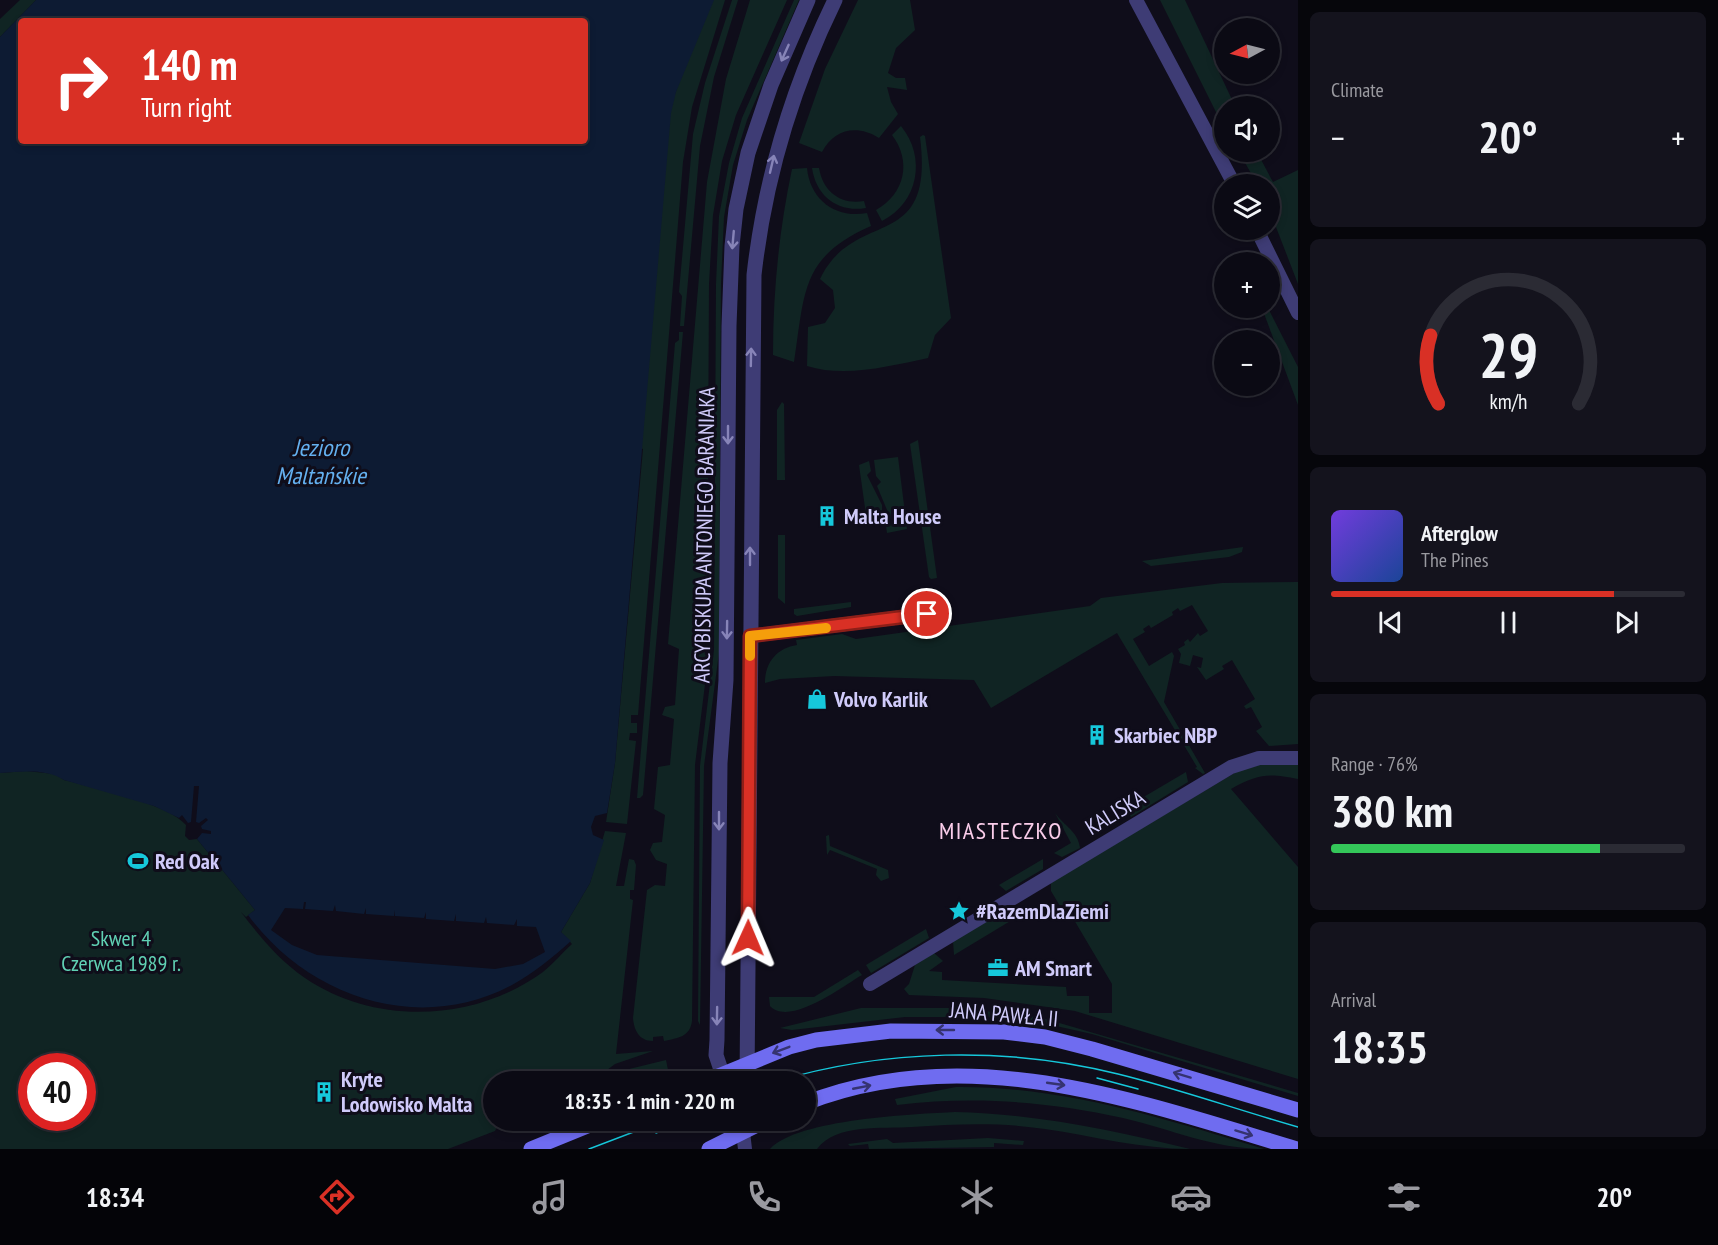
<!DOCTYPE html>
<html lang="en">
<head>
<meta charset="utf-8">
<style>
	body { margin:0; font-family:"PT Sans Narrow",sans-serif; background:#14131d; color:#f1f3f6; height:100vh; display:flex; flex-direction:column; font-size:22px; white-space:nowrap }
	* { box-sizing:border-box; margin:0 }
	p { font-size:20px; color:#9a9aa0 }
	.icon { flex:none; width:33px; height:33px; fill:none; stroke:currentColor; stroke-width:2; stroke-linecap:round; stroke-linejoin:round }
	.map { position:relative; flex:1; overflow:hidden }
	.drawer { display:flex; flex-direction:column; gap:12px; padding:12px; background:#06060b; width:420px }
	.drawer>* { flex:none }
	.top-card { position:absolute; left:18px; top:18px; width:570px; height:126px; border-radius:6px; box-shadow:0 3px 9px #0003,0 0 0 2px #2b2b34; background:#d93025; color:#fff; overflow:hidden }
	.needle { width:39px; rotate:263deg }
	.fabs { position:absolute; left:1214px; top:18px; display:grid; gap:12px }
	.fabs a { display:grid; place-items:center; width:66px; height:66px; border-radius:50%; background:#0b0a14; box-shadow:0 3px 9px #0003,0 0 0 2px #2b2b34; font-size:30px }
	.speed { position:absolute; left:18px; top:1053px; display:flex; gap:12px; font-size:30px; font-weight:700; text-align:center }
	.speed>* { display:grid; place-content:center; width:78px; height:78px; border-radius:50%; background:#0b0a14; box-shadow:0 3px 9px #0003,0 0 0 2px #2b2b34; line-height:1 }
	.speed .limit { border:9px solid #d22; background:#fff; color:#111 }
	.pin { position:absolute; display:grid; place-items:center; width:51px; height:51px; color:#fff; margin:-26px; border:3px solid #fff; border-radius:50%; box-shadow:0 2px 6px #0007 }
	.me { position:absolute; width:66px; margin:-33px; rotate:1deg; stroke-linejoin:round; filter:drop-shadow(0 0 4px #0008) }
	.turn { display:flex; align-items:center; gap:21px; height:126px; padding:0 24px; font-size:27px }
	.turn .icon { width:78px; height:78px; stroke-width:2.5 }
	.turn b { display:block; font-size:42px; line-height:51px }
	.big { font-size:45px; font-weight:700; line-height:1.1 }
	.drawer .widget { flex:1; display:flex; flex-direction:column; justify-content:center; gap:9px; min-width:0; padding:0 21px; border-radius:9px; background:#14131d }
	.drawer .dial { align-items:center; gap:0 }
	.dial svg { height:156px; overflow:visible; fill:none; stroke:#2b2b34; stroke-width:7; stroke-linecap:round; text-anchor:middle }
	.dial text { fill:#f1f3f6; stroke:none }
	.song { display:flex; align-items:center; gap:18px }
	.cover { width:72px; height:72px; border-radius:9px; background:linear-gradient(135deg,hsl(260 70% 55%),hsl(220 70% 35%)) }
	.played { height:6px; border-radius:3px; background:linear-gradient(90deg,#d93025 80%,#2b2b34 80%) }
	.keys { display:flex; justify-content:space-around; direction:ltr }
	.heat { display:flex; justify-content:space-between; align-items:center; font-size:33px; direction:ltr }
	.charge { height:9px; border-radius:4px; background:linear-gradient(90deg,#34c759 76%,#2b2b34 0) }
	.trip { position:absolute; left:483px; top:1071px; width:333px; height:60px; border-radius:30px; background:#0b0a14; box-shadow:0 3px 9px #0003,0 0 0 2px #2b2b34; font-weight:700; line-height:60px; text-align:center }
	.dock { display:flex; height:96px; justify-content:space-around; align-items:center; background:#040408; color:#9a9aa0 }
	.dock .icon { width:42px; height:42px }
	.dock .current { color:#d93025 }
	.dock b { font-size:27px; color:#f1f3f6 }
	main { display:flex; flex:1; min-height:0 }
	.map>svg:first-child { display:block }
	.green { fill:#102423; fill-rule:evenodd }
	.water { fill:#0d1b33; fill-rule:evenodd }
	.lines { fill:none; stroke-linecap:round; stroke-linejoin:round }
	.minor { stroke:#3e3c75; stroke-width:14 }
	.tertiary { stroke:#3e3c75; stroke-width:15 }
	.secondary { stroke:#6f6cf0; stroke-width:15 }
	.tram { stroke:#16c8db; stroke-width:1.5 }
	.oneway { stroke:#8784b8 }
	.oneway2 { stroke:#353370 }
	.route-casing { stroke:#8d1f18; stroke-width:15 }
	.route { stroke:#d93025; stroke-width:10 }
	.slow { stroke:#f59e0b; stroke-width:10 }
	.labels { text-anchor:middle; stroke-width:6; stroke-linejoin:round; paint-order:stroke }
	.poi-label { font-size:22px; font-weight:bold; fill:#d0cbfa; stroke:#0f0d1a; text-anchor:start }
	.street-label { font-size:22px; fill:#d0cbfa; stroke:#0f0d1a }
	.park-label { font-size:22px; fill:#60d1b4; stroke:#0f0d1a }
	.water-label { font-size:24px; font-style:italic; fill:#64b0ef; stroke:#0f0d1a }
	.neighbourhood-label { font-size:24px; letter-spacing:1.5px; fill:#facdea; stroke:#0f0d1a }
</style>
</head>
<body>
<main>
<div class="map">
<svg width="1298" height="1149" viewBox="0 0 1298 1149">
	<rect width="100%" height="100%" fill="#0f0d1a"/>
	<g class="green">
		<path d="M20,0H36L0,37V19Z"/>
		<path d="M708,0H725L692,107L683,162L638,715H631V723H637V733H630L629,740L636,741L627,824L606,822L615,763L643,449L638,447L662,131Z"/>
		<path d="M732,0H738L714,77L700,146L684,326H680L682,296L679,292L693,134L705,83Z"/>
		<path d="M750,0H787L736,115L722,161L713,215L709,284L707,668L695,765L692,1021C690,1037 678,1038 664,1041L663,1036L653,1037V1041C639,1041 634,1030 633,1018L647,890L655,885L665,886L667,864L656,860L650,850L653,843L662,842L665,815L654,809L658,767L670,765L674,719L662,715L665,707L675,705L679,649L668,644L707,182L726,79Z"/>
		<path d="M794,0H799L747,120L733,165L724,217L721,284L719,653L704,766L700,1025L698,1021L700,766L714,650L716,284L719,216L729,163L742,118Z"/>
		<path d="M858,0H910L915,30L896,48L888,73L896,78H905L907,90L887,87L891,102L898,114L879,138C857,124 834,129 822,152L799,143L825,69Z"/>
		<path d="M1160,0H1185L1235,106H1224V128Z"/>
		<path d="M901,126C927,158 918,203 882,221L876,210C905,194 912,161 892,135Z"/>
		<path d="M923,135L925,136L951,318L935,335L928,358C890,366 845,378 807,366L808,327L825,323L835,308L833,290L820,279C855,206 935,255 920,137Z"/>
		<path d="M1239,152H1257L1273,182L1298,170V284L1269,209V184H1257Z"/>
		<path d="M807,168C810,200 836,219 867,213L871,226C800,257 805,293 794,362L773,355C773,291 779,231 792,169Z"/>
		<path d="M812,168H819C823,192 841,205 864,201L866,208C838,213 816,196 812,168Z"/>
		<path d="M1262,308H1268L1298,367V405Z"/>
		<path d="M679,332H683L643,795L640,798H637L675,343L679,340Z"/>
		<path d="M782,402L784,404L785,480H777V410Z"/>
		<path d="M918,440L937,578L931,579L929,577L910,444Z"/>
		<path d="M898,457L907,529L887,533L886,526L892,522L877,486L881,482L876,476L874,460Z"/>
		<path d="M869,461L871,471L867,475L882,505V526L881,520L867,522L859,465Z"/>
		<path d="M778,535H785V604L778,598Z"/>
		<path d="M1243,547L1242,552L1229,557L1151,566L1142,561Z"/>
		<path d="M1298,582V744L1269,746L1256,731L1262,727L1251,707L1246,709L1244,706L1255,699L1232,660L1222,666L1224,669L1206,680L1197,667L1201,668L1203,658L1193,655L1190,666L1179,663L1181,654L1178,649L1185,645L1184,642L1188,639L1190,642L1198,633L1200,636L1208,631L1192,605L1180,611L1178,608L1172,612L1173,615L1151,628L1149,625L1143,629L1145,632L1133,639L1149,666L1172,652L1174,656L1164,702L1205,773L1203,774L1195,768L1197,767L1117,633L991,708L974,680L834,676L780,679L765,683C765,661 778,648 797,645L796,640L842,634L856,639L1090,606L1101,598L1222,583Z"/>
		<path d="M851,602V607L797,616L794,614V609Z"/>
		<path d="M1298,764V779C1268,773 1258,774 1231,789L1298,867V1079L1075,1011L984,998L909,995L904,989L909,984L915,965L934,953L943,961L929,971L942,972V980L1066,987L1067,996H1089V1013H1112V984L1067,908L1060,906L1051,891V882L1238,771L1258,765Z"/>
		<path d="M26,771L55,774L64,780C94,788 167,803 186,825L185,836L189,840L197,839L255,910L246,917L241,912C260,937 279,960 305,978C376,1026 474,1022 543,972C553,964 562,953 572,944L561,932L590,883L605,831L626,833L616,886H624L629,859L634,860L636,865L634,890H630V899L633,900L616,1054L653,1051L615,1064L603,1073L584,1081L494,1082V1120L522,1121L498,1125L495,1131L448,1149H0V773ZM32,1066H82V1118H32Z"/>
		<path d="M1186,772L1188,782L1131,817L1125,808Z"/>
		<path d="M1055,813C1064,826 1078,831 1080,848L1062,857L1054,853L1071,843Z"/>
		<path d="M829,835L830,846L888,870L889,878L881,881L876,875L877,869L830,850L827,855L826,836Z"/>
		<path d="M1043,859V869L1006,891L999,885Z"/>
		<path d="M1011,907L1017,917L954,955L953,941Z"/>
		<path d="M926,929L929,938L871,973L866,965Z"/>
		<path d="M858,970L862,975C843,986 790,1027 770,1006L769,997H814Z"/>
		<path d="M861,1008H957L1039,1017L1298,1093V1096L1092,1034L1038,1022L983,1017H905L792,1030L780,1028Z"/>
		<path d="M666,1060L668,1070L664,1077L645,1081H611L621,1071Z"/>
		<path d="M956,1087C1063,1086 1162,1118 1264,1149C1214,1149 1171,1129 1123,1118C1047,1101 973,1096 897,1105L895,1099Z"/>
		<path d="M955,1112C1036,1114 1112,1130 1190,1149C1141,1149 1093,1136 1045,1129C1000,1122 956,1124 912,1127C883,1129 836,1123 817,1149H770C797,1119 915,1114 955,1112Z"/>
		<path d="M988,1138L1024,1141L1023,1145L994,1143V1147L869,1149L868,1144L850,1146L848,1144L887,1139L893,1143Z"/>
	</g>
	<path class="water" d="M36,0H714L676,92L671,113L615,763L607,813L595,816L591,827L593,835L604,840L590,883L561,932L571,941C553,957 534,973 512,985C418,1035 308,997 248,915L255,910L197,839L202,833L211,834V831L202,829L201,826L208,820L206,818L199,823L196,822L199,786H194L191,822L188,823L182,815L179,818L154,806L64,780C45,768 21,772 0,773V37ZM21,21H585V141H21ZM304,902H306L305,909L333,911L335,905L336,911L364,914L366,908V914L394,916L395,910V916L424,918L426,912V919L454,921L456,914V921L484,923L486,917L487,923L514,925L517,919V926L536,927L545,952L523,964L495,969L317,955L292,945L271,930L285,908L303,909Z"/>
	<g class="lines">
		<g class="minor">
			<path d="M1136,0L1234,184"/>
			<path d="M1257,230L1298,313"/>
			<path d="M750,636L927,614"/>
			<path d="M870,984L1231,767L1259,758H1298"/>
			<path d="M743,1132L745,1149"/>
		</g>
		<g class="tertiary">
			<path d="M725,1082L716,1055L717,1040L720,763L726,680L729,326L732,246L736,209L748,153L771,85L808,0"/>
			<path d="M747,1082L754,275C765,177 792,88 835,0"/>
			<path d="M739,1120L743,1132"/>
		</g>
		<g class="secondary">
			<path d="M704,1082L789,1047L816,1040L891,1031L1004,1032L1045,1037L1092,1049L1298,1110"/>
			<path d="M806,1103C968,1039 1140,1102 1297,1149"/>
			<path d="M531,1149L602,1120"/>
			<path d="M709,1149L767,1120"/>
		</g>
		<g class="tram">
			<path d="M1097,1078L1138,1089"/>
			<path d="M774,1082C884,1049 1006,1046 1118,1074C1179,1089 1238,1110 1298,1127"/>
			<path d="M656,1133L687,1120"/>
			<path d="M589,1149L665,1120"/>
		</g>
	</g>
	<defs><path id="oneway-shaft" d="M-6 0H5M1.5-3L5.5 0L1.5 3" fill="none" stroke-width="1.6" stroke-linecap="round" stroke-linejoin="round" transform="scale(1.5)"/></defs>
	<g class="oneway">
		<use href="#oneway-shaft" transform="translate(785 53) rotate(114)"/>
		<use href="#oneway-shaft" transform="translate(772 164) rotate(-77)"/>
		<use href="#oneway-shaft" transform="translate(733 240) rotate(95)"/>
		<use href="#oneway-shaft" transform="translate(751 357) rotate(-89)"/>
		<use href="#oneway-shaft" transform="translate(728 435) rotate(90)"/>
		<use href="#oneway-shaft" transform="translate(750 556) rotate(-90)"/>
		<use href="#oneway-shaft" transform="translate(727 630) rotate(91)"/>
		<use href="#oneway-shaft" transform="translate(719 821) rotate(90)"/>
		<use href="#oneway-shaft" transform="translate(717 1016) rotate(91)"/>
	</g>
	<g class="oneway2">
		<use href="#oneway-shaft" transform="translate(945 1030) rotate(-180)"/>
		<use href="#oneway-shaft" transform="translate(781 1050) rotate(159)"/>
		<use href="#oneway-shaft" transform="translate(1182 1075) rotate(-163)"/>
		<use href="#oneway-shaft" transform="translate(1056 1084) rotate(8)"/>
		<use href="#oneway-shaft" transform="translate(862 1087) rotate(-11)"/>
		<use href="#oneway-shaft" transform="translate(1244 1133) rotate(17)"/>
	</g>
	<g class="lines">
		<g class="route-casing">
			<path id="route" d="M748,938L750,636L927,614"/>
		</g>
		<use href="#route" class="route"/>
		<path class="slow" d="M750,656V636L826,628"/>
	</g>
	<defs>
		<g id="building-bare" transform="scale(1.62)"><path d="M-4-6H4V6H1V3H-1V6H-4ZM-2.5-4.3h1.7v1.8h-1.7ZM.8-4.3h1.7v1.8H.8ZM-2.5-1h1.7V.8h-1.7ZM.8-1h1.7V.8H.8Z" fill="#16c8db" stroke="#0f0d1a" stroke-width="2.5" paint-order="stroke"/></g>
		<g id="shop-bare" transform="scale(1.62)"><path d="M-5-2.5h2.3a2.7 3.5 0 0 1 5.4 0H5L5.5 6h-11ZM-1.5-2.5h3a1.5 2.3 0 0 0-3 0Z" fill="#16c8db" stroke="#0f0d1a" stroke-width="2.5" paint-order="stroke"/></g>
		<g id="stadium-bare" transform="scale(1.62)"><path d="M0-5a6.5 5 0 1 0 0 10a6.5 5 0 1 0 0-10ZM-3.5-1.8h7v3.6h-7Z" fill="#16c8db" stroke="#0f0d1a" stroke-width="2.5" paint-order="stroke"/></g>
		<g id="sight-bare" transform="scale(1.62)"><path d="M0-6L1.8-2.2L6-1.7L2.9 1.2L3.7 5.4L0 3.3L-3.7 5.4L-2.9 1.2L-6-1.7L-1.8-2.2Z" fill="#16c8db" stroke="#0f0d1a" stroke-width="2.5" paint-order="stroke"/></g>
		<g id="office-bare" transform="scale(1.62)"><path d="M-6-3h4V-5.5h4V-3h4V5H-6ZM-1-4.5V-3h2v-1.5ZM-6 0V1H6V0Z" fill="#16c8db" stroke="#0f0d1a" stroke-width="2.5" paint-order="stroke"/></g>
	</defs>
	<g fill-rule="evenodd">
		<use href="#building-bare" x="827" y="516"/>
		<use href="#shop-bare" x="817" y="699"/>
		<use href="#building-bare" x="1097" y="735"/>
		<use href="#stadium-bare" x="138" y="861"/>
		<use href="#sight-bare" x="959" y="911"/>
		<use href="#office-bare" x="998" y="968"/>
		<use href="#building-bare" x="324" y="1092"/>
	</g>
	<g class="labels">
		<g class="poi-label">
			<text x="844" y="524">Malta House</text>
			<text x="834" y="707">Volvo Karlik</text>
			<text x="1114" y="743">Skarbiec NBP</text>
			<text x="155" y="869">Red Oak</text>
			<text x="976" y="919">#RazemDlaZiemi</text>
			<text x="1015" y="976">AM Smart</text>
			<text x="341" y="1087">Kryte<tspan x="341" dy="25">Lodowisko Malta</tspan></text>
		</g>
		<g class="street-label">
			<text transform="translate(704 535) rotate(-89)" y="8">ARCYBISKUPA ANTONIEGO BARANIAKA</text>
			<text transform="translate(1115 812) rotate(-31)" y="8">KALISKA</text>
			<text transform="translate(1004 1014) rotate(5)" y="8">JANA PAWŁA II</text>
		</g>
		<g class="park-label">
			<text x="121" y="946">Skwer 4<tspan x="121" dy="25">Czerwca 1989 r.</tspan></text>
		</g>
		<g class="water-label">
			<text x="321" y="456">Jezioro<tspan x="321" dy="28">Maltańskie</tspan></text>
		</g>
		<g class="neighbourhood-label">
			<text x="1001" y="839">MIASTECZKO</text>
		</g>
	</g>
</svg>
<div class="fabs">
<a><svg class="needle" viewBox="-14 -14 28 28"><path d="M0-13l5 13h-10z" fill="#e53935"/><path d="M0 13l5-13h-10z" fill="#9a9aa0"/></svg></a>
<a><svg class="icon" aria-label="sound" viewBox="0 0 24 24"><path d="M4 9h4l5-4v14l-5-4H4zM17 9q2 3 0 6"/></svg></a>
<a><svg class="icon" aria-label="layers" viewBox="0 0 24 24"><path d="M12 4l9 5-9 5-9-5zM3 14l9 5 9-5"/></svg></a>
<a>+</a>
<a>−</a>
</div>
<div class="speed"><div class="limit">40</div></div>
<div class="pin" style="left:927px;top:614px;background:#d93025"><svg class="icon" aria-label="arrive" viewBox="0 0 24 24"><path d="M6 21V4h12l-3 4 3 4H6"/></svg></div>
<svg class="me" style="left:748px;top:938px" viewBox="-20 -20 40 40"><path d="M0-17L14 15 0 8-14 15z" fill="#d93025" stroke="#fff" stroke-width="4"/></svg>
<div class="trip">18:35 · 1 min · 220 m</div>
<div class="top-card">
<div class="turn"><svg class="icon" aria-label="right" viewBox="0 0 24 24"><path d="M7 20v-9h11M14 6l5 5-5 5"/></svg><div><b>140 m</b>Turn right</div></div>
</div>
</div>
<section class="drawer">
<div class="widget"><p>Climate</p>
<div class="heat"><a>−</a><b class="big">20°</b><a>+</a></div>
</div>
<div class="widget dial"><svg viewBox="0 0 100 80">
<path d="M14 69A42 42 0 1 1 86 69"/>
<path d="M14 69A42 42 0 0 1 10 34" stroke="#d93025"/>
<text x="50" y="56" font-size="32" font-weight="700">29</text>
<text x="50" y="72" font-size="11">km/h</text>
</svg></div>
<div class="widget">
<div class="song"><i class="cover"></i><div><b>Afterglow</b><p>The Pines</p></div></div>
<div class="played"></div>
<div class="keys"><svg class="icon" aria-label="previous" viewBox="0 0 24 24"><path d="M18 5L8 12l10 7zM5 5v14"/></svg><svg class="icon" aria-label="pause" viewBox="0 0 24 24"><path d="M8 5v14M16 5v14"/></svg><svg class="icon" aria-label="next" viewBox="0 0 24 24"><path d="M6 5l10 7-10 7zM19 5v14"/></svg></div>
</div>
<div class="widget"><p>Range · 76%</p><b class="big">380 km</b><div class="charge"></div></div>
<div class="widget"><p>Arrival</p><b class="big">18:35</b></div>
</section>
</main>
<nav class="dock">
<b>18:34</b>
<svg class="icon current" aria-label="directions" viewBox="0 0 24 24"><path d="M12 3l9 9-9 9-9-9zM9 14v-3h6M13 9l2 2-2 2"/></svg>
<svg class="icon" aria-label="music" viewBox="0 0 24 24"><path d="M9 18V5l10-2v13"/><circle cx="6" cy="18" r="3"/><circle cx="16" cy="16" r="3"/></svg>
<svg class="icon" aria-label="phone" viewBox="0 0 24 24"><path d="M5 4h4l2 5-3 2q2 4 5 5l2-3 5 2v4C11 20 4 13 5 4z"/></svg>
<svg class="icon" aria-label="climate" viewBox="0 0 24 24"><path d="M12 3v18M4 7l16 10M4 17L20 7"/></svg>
<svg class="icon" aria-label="car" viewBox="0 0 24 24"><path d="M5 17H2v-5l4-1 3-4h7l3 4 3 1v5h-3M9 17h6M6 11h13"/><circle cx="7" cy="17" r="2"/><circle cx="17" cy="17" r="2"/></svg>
<svg class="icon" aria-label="filters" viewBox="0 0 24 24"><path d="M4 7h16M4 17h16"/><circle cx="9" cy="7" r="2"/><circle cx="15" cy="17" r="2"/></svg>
<b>20°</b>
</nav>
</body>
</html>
